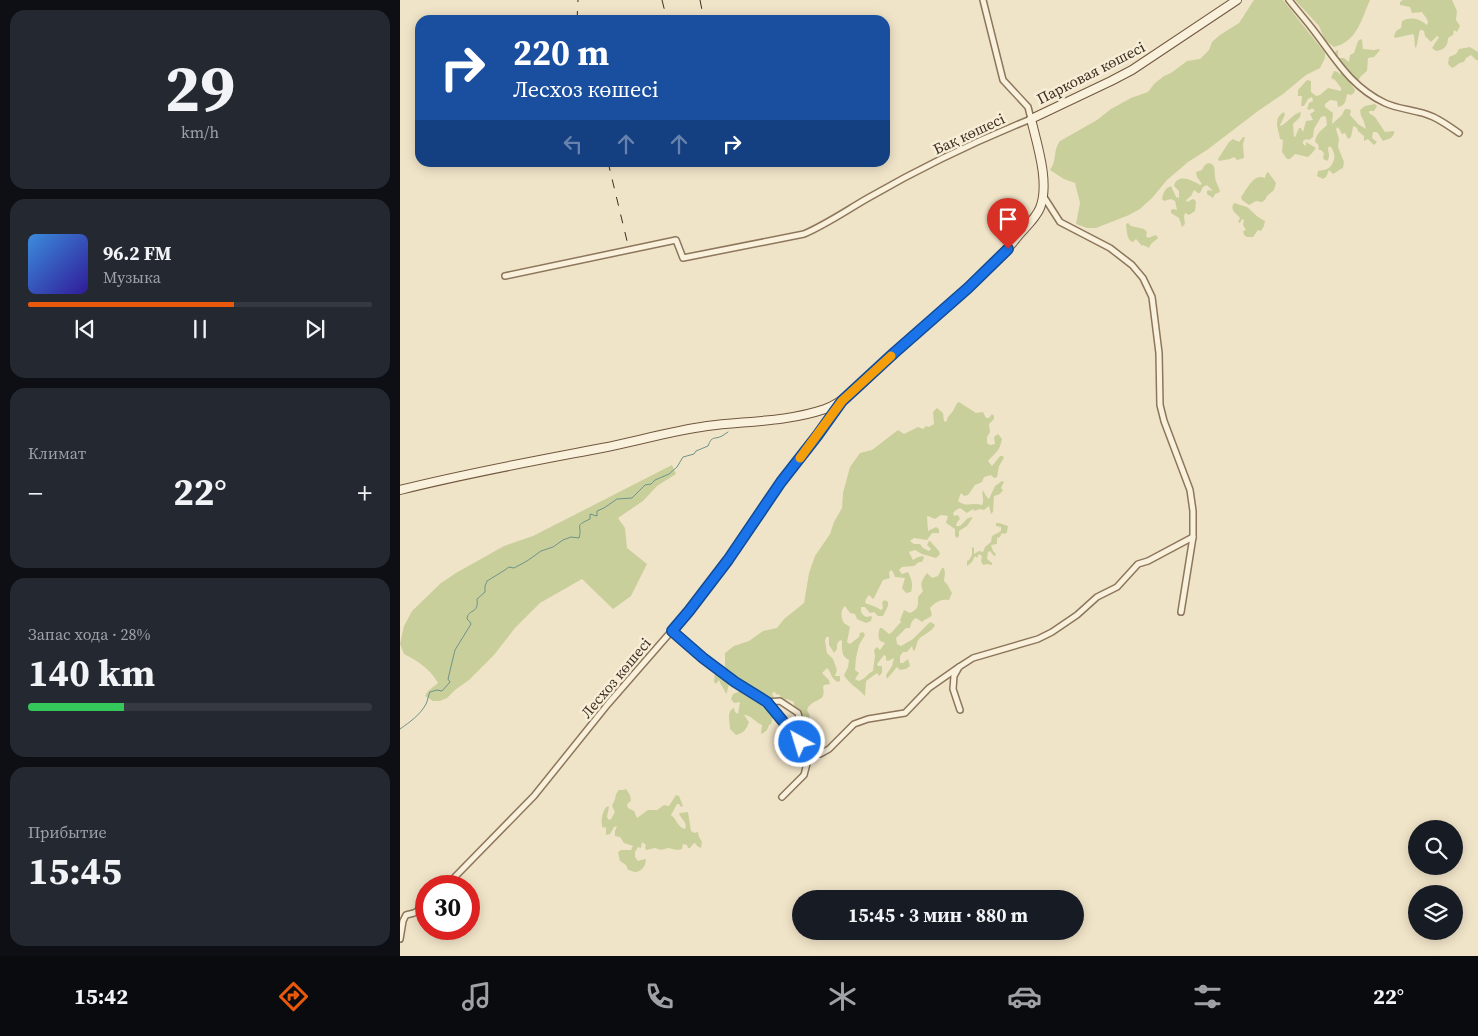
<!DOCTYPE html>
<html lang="ru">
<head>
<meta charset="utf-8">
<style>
	body { margin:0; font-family:"Source Serif 4",serif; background:#242831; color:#f1f3f6; height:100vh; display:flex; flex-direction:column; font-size:19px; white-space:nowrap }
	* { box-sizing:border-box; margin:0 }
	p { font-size:16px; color:#9ea1a6 }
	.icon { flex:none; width:28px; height:28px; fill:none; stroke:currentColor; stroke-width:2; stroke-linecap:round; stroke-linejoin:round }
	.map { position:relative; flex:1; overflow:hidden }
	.drawer { display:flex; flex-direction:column; gap:10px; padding:10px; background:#0d0f14; width:400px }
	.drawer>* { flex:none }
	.guide { position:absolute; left:15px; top:15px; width:475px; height:152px; border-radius:15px; box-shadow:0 2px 12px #0003; background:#1a4fa0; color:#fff; overflow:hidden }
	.fabs { position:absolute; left:1008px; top:820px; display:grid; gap:10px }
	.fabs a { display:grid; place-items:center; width:55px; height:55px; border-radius:50%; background:#171b24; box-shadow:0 2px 12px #0003; font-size:25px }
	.speed { position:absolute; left:15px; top:875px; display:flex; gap:10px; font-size:25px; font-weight:700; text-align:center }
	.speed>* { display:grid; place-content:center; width:65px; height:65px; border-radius:50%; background:#171b24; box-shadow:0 2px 12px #0003; line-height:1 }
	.speed .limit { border:8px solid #d22; background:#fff; color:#111 }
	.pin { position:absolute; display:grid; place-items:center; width:42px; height:42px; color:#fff; margin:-51px -21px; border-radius:50% 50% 50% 0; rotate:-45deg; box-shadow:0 0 5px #0007 }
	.pin .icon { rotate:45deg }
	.me { position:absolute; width:55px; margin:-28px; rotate:321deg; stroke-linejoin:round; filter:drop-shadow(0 0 4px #0008) }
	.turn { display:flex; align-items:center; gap:18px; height:105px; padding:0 15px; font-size:22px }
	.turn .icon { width:65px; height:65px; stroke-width:2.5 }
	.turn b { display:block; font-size:35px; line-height:42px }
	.lanes { display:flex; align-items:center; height:48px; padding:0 15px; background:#0003; justify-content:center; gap:25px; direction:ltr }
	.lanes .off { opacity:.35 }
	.big { font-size:38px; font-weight:700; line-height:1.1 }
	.drawer .widget { flex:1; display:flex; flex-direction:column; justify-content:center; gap:8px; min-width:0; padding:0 18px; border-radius:15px; background:#242831 }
	.drawer .dial { align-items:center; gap:0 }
	.dial b { font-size:65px; line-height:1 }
	.song { display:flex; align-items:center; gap:15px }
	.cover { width:60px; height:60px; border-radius:8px; background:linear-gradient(135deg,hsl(210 70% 55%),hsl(250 70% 35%)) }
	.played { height:5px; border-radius:2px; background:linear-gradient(90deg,#ea580c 60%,#363941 60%) }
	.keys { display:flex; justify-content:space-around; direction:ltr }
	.heat { display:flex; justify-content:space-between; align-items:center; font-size:28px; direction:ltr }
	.charge { height:8px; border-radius:4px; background:linear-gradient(90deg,#34c759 28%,#363941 0) }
	.trip { position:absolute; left:392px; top:890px; width:292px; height:50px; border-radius:25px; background:#171b24; box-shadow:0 2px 12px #0003; font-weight:700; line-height:50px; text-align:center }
	.tab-bar { display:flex; height:80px; justify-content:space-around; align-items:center; background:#090b0e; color:#9ea1a6 }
	.tab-bar .icon { width:35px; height:35px }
	.tab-bar .current { color:#ea580c }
	.tab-bar b { font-size:22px; color:#f1f3f6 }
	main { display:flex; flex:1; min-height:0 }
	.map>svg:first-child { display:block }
	.green { fill:#c9cf9b }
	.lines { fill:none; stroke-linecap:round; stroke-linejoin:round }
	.stream { stroke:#6f938a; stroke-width:1 }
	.street-casing { stroke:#8d765c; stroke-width:8 }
	.secondary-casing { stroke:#6f573f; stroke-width:10 }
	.street { stroke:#faf1dc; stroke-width:5 }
	.secondary { stroke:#faf1dc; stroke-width:8 }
	.rail { stroke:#3d2e20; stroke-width:1; stroke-dasharray:9 9; stroke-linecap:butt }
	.route-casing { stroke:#114b97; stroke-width:12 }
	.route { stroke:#1a73e8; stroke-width:9 }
	.slow { stroke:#f59e0b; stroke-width:9 }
	.labels { text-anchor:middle; stroke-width:5; stroke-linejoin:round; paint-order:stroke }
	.street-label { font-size:15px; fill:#3d2e20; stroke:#f7eed8 }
</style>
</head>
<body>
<main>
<section class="drawer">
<div class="widget dial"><b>29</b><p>km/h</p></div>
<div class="widget">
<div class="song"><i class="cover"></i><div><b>96.2 FM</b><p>Музыка</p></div></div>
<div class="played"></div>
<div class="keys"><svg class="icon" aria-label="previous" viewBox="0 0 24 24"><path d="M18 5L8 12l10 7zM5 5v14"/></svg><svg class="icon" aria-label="pause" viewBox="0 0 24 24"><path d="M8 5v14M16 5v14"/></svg><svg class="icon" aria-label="next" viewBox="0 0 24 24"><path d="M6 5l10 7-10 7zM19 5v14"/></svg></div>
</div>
<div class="widget"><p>Климат</p>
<div class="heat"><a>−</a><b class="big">22°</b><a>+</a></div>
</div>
<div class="widget"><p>Запас хода · 28%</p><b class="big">140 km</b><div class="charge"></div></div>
<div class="widget"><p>Прибытие</p><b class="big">15:45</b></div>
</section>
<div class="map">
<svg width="1078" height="956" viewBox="0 0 1078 956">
	<rect width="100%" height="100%" fill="#f0e4c8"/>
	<g class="green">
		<path d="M854,0H883L925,53V58L920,68L906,75L883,94L858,111L807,150L788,162L767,180L753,197L740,209L729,215L696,228H687L676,224L680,203L675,183L664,179L650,170C657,161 653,149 660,141L697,120L711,109L731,98L748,92L754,84L764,76L771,73L787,61L800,59L809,50L812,42L820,35L839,23Z"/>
		<path d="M895,0H970C962,18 957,42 934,47L925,40L919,26Z"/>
		<path d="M1003,0H1052L1057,11L1056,20L1060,26L1057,32L1054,30L1053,35L1048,38C1048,46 1044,50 1036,51L1032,48L1039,37L1037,36L1031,42L1025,36L1024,31L1022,30H1020C1018,36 1018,42 1016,48L1015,47L1014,36L1013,34L995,38L994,36L996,31L1001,28L1002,21C1011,16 1020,19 1027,25C1030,20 1024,16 1022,12L1012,13L1010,7L1000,5V2Z"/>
		<path d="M961,39L962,40L963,49L974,50L979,49L980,50L974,57L968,58L967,71L961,76L958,81L951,84L955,90L954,93L951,95L947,94C946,99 946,106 938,107L937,101L930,100L925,104V107L933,113L932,124L942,115L945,109H948L951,110L950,115L958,124L966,129L963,119L961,116L960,110L965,106L975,104L977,106L974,111H969V113L975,117L985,132L994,131V134L991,138L983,141L977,132H973L972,138L977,142L974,145L968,139L964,141V136L958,131L957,128L954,126L953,127L951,137L948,139L945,133L942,134L938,127L936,129L939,139L938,147L944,162L943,168C939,169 936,173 933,174L929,170L926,177L923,179L917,176L918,171C921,170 926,170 929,168C936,161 936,153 930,146L928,148C928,153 931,156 927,161L925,160L923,158L924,153L921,150H919C918,146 920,145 915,142C916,133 922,130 927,125L926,117L924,116L921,117L914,129L913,137L909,140L906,139L903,141V144L906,146V142L916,148L912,153L908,157L895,154L890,159H887L882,152L883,140L880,139C879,129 872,119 884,112L885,115L880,125L881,126C888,122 894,113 901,112L900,117L893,124L894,137H895L899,128H901L903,132L906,121L913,120L910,114L915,111L912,108L910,110L907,109L909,103L913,101L912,97L908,99L904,106H901L902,96H898V90L907,80L911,81V92L916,96L920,95L928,88L941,91V88L935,80L931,78L934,71L938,72L940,75V73L945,69V66L941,65L934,54L937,50H938V58H944L949,62L950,55L954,53L958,41Z"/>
		<path d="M1070,47L1078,52V60H1076L1071,55L1066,58L1064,62C1059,62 1057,66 1052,68L1048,64L1049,57L1056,54L1059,49Z"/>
		<path d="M843,137H845L843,144L844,158L837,160L834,157L830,159L819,161L818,159L829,142L833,139L839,142Z"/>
		<path d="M808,163L812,164C816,168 814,170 815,176C815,182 819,186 820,192L815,194L813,198L807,194V191L808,190L813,191L807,185L803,187L800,193H798L794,190L791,196L786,200L787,202L793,199L795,200L796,202L795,211L789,215L785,213L784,217L785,224L782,227L779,218L771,213V210L773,209L777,210L775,201L771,199L764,201L762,199C763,193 765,188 771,186L776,197L779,198V191L774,186C777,173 792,180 800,185L802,184L797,177L796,172L802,170L804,166Z"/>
		<path d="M868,172L876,183L874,190L867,196L865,200L862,202L856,201L849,205L842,200L841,197C847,190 853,173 865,178L866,174Z"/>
		<path d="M834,203L847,207L858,217L865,221L864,226L861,231L858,230L853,237H847L844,235L843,231L846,230L843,225L844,220L842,219L840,223L838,222L840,218C837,213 829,211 834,203Z"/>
		<path d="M728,223L731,226L744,229L747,232L746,236L748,238L756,235L758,238L751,244L749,248L743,245L742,246L736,239L733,242C726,240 727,230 726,224Z"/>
		<path d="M559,402L576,413L583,412L586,418H589L592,414L594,416V419L589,424L590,432L587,437V443L590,445L595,444L594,437L598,434L602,439C600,451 595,453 588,461L592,466L600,456H603L604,458L599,466L597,477L594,478L591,475L584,477L582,482L575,485L568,495L564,496L561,493L558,501C566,508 573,502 582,505C585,500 581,495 583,490L586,496L589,499L595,486L602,481L604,482L601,488L603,490L600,494L594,496L593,512L591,514L589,506L584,510L580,509L574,511L573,509L567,513L560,508L556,510L553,513L554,516L558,515L560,519L557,522L556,526H560L568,518L573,517L567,526L559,531V536L557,538L555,536V529L546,523L548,516L541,515L535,519L528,516L527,517L528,531L536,527L539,529V533H532L527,540L514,538L510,541L514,544H520L523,548L529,551L531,549L527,545L529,541H530L539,551L540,554L536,558L522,554L515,550L509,552L513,560L518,557L523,556L524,558L522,562H519L514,566L502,567L499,570L502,574L508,572C512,579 513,585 511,592L506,593L502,588L505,578L495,577L493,572L491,570L489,573L490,578L483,580L474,598L473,599L469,595L466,599L465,603L476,607L481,610L483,608L482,602L485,600L488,602V606L483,616H478L474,612L470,613L465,607H461V612L464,616L467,617L471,616L472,617L471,621L466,623L457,619L455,614L450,613L445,606C440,610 441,618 444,623L450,627L447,642L450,644L459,637L460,633L463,632L465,635L459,645L456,658L455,670L459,673L455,679L459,681C465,679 467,674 473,671L475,656L474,650L477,647L480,650L485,643L480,641C478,638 478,632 480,628H482L489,634L491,633L501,622L500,620L504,610L510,613C519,609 518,606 518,597L523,591C519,583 523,579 527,573L532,578L538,576L542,568H544L545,573L544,581L547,584L552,593L549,600C540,599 536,602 530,608L532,615C530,618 525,619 522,622L516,618C512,620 511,623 510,628H506L496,638L497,644L501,646L513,639L529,623L531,622L535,625C531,633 525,633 519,639C516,643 517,647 514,651L513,650L512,646L507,652H503L500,656V663H503L508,659L510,666L506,669L500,670L497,667L487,679L486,675L492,666L494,658L488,661L486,660V656L484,655L477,664L478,666H482V673L479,676L477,673L466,681L465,696C458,688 449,684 444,675L448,667L449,660C441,656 442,650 442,641L440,640L437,644V649L434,653L429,645V637H426L425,641L427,653L433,659L437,670L435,676H440V681L438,682C430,678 432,673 427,668L422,673L429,680L430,684L424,685L423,687C427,704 412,697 407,710L410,716L406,721L402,720L394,707V702L387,699L382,701L380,695L376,694L375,692L372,693L374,699L366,697L365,707L369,705C371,712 374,717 371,724L369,725L367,730L362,734L361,733L362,725C355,722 351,715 344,715L349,722C346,730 344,733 336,735L330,729C330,721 326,712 334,708L335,712L338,714L340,702L334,703L331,699L333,694L343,690L345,686L343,682L339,681L336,682L333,680V677H331L327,692L326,694C324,688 321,686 319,680L316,684L314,682L315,671L321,674L325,667V653L334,646L349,641L363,631L377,628L384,619L404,603L409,573L415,556L430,534L434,522L442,508L443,493L450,467L460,453L472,450L498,430L504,434L518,427L523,429L526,426L529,427L534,424L533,412L537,408L543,413L544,421L546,422L548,417L553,411L557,403Z"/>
		<path d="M272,465L276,474L257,486L243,501L218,518L225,528L227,548L247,564L231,596L213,609L182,579L140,603L115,628L94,655L69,680L55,690L47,698L40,701H33L25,696L28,691L38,683C30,669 18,661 4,654L0,644L4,626L12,611L41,583L56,573L104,546L133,536Z"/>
		<path d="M596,523H599L608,526L607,532L605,534L602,533L600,537L597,538V544L591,545L593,551L596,554L595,556H594L590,551L588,552L587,559L592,563V565L587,564L583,565L581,561L582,556L579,554L577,558L575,556L572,562L567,566V561L569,560L572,555V547L574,548V554L579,551L583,552L585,547L591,542L592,536L601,531V527L596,526Z"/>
		<path d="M226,789L230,795L231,801L227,804L228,808L234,811L237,818L248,810H257L264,805L269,806L276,795L279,796L283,806L281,807L279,804H277L271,815C277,819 277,827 285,829C288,823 282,820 279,814L280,813L288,812L291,831L294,833L298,832L299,837L302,842L301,848L297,846L295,843L293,844L290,848H288L287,845L283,844L282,849L277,850L268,848L261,850L255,848L246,850L245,847L246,845L242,842L241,848L238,847L235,852V857L238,861L245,859L246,860C246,865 241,873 234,872C232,871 230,870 228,870L226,865L220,861L218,852L221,850H231L233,846L224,843L220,837L215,836V831L217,826L214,827L210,834L206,835V827L203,828C200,823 202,809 208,806L209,807L207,817L209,820L211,819L215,812L212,806L215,799L216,794L219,790H223Z"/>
	</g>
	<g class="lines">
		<path class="stream" d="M0,729C10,722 20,715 26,704C28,700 28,696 30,692L37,690L42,691L50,682L48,679L55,650L71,624L70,622L67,619C68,608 79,615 77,599L85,592V586L87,581L105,570L109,567L114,568L127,561L141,551L153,547L163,540L171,537L179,538C183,524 173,527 190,519V514L197,516V511L204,508L217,499L232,498L245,485L251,484L255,480L269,474L277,467L283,457L294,454L296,451L308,446C312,435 314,440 322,436C324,435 326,433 328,432"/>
		<g class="street-casing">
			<g id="street">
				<path d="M889,0C896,9 904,18 911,27C934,56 949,86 985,103C996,108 1007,109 1018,112C1034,115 1046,124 1059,133"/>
				<path d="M644,197L660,222L710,248L732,265L743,278L752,297L759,353L760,405L764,421L790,490L793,511V537L781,612"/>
				<path d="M105,276L276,240L283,258L404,234C427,224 447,210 468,198C520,168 576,141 631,119L628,107L603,80L583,0"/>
				<path d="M272,631L303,658L319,669L335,682L367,702L403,746L410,752L420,754L429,749L454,724L468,719L505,713L529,688L559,667"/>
				<path d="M367,702L380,701L398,713L400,721V742"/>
				<path d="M560,710L553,689L554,676L559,667L573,658L638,639L652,632L677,615L697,597L717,587L738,564L748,561L793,537"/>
				<path d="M382,797L404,775L410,752"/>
				<path d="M46,886L134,796L208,704L289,611L328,560L381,482L417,436L442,401"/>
				<path d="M0,939L3,921L6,915L14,913L26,905"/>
			</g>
		</g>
		<g class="secondary-casing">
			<path id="secondary" d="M0,490C67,473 134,461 202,448C237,441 272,431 307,426C346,421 387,422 425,409C452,399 473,371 495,352C536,316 579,282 615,240C623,229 635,220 640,208C650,183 637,144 631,119L711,81L732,70L837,0"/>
		</g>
		<use href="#street" class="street"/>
		<use href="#secondary" class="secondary"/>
		<g class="rail">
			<path d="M262,0L267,20"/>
			<path d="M300,0L304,20"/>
			<path d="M177,20L178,0"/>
			<path d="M208,162L228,245"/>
		</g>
	</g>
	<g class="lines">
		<g class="route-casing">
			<path id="route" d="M400,742L367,702L335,682L303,658L272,631L289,611L328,560L381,482L417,436L442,401L494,353L568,288L608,249"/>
		</g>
		<use href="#route" class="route"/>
		<path class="slow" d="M400,458L442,401L491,356"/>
	</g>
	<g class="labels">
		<g class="street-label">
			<text transform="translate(691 73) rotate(-27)" y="5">Парковая көшесі</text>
			<text transform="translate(569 134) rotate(-25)" y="5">Бақ көшесі</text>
			<text transform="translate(216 678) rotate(-50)" y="5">Лесхоз көшесі</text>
		</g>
	</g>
</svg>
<div class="fabs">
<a><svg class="icon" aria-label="search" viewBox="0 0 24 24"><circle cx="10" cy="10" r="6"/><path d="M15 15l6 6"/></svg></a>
<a><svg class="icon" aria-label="layers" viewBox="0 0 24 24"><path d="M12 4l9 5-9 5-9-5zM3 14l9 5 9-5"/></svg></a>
</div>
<div class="speed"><div class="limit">30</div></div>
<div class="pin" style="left:608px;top:249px;background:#d93025"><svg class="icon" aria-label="arrive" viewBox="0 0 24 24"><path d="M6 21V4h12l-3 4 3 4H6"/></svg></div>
<svg class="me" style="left:400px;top:742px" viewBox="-20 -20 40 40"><circle r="17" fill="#1a73e8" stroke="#fff" stroke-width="3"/><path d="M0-11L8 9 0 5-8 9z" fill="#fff"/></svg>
<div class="trip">15:45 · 3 мин · 880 m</div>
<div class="guide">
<div class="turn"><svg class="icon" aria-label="right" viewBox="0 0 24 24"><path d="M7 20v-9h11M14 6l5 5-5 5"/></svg><div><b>220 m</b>Лесхоз көшесі</div></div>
<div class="lanes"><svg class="icon off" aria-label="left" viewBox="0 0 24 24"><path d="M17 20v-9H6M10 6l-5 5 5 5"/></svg><svg class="icon off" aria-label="ahead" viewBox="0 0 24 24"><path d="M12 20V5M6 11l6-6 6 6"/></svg><svg class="icon off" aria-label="ahead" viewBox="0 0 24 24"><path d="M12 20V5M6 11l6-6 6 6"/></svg><svg class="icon" aria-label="right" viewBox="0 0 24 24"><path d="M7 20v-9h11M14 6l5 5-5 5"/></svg></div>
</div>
</div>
</main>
<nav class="tab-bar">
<b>15:42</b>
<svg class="icon current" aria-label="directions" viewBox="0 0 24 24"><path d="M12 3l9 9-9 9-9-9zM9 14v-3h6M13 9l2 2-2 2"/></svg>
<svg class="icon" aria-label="music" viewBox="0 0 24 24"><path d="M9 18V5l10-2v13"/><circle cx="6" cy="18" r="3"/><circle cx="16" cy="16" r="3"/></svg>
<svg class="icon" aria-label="phone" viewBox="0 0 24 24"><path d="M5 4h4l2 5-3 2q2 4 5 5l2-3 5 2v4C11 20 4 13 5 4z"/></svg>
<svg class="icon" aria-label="climate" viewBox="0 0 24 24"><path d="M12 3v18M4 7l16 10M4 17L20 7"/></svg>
<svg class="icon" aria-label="car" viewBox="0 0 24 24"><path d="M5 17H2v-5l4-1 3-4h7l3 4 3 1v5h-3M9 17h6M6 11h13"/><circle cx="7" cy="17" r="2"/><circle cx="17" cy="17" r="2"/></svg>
<svg class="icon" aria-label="filters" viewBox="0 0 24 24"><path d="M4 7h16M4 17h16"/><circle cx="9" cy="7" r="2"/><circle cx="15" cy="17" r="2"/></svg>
<b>22°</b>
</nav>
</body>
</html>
